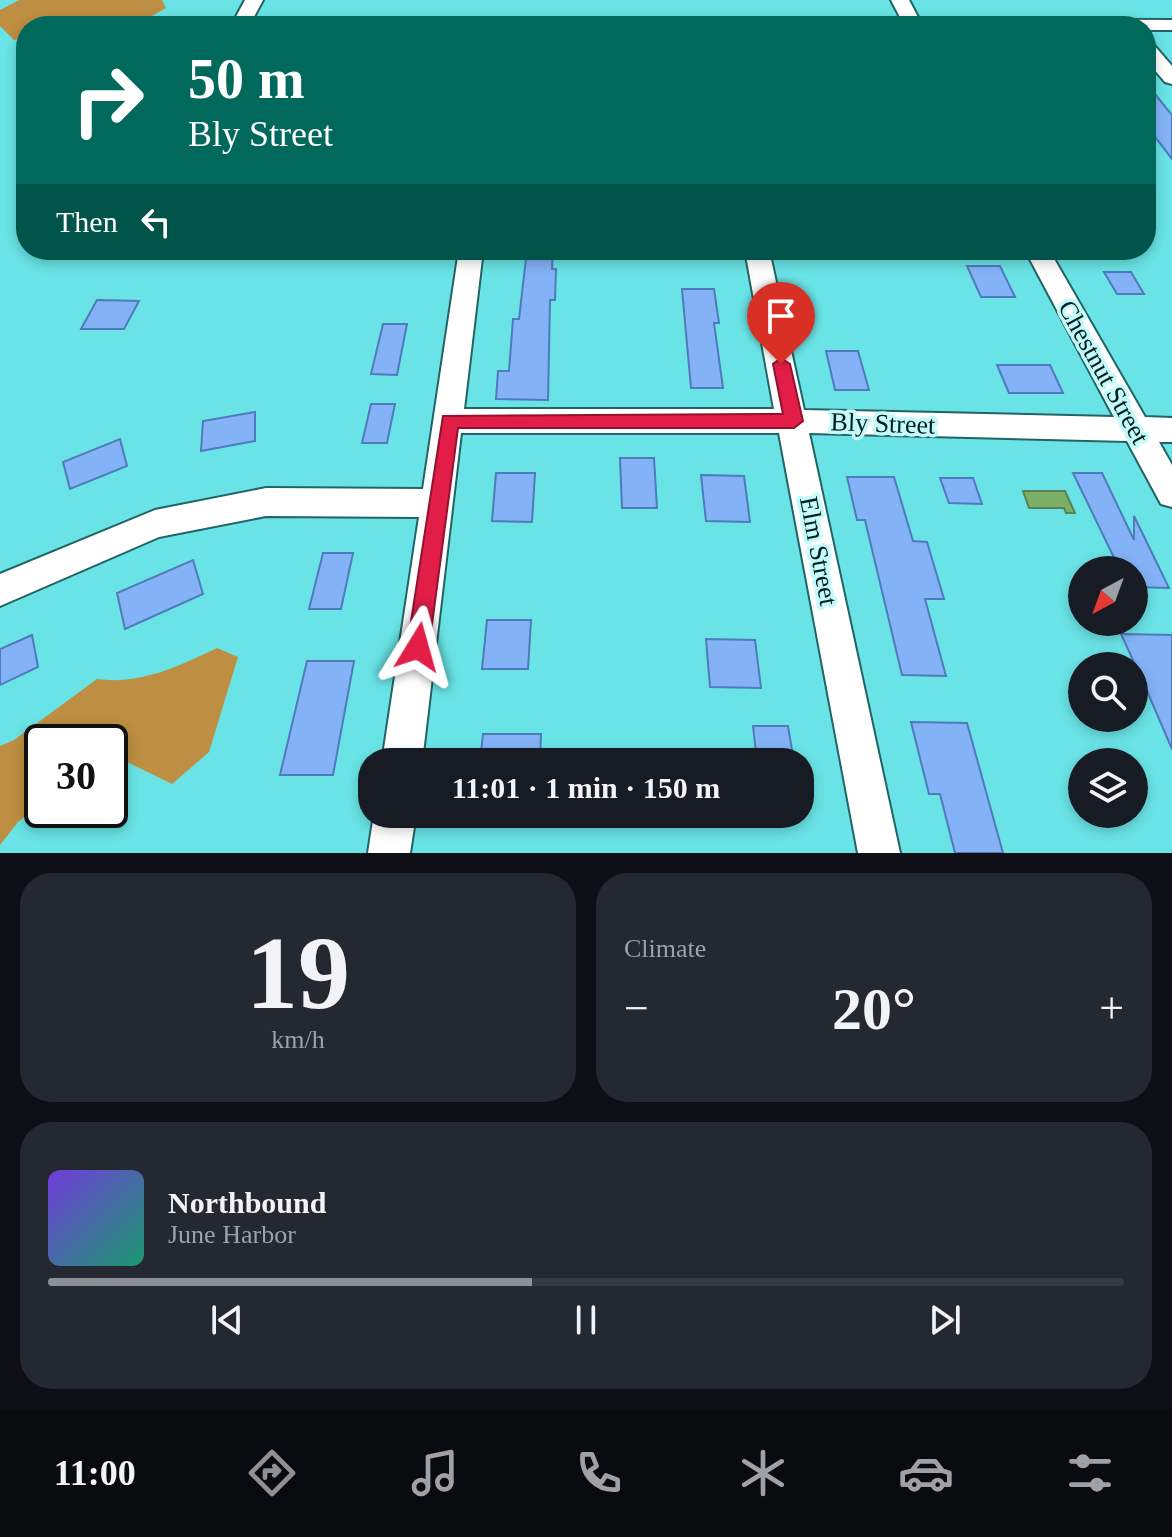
<!DOCTYPE html>
<html lang="en">
<head>
<meta charset="utf-8">
<style>
	body { margin:0; font-family:Georgia,serif; background:#242831; color:#f1f3f6; height:100vh; display:flex; flex-direction:column; font-size:30px; white-space:nowrap }
	* { box-sizing:border-box; margin:0 }
	p { font-size:26px; color:#9ea1a6 }
	.icon { flex:none; width:44px; height:44px; fill:none; stroke:currentColor; stroke-width:2; stroke-linecap:round; stroke-linejoin:round }
	.map { position:relative; height:853px; overflow:hidden }
	.drawer { display:flex; flex-direction:column; gap:20px; padding:20px; background:#0d0f14; flex:1 }
	.drawer>* { flex:none }
	.banner { position:absolute; left:16px; top:16px; width:1140px; height:244px; border-radius:32px; box-shadow:0 4px 12px #0003; background:#00695c; color:#fff; overflow:hidden }
	.needle { width:52px; rotate:221deg }
	.buttons { position:absolute; left:1068px; top:556px; display:grid; gap:16px }
	.buttons a { display:grid; place-items:center; width:80px; height:80px; border-radius:50%; background:#171b24; box-shadow:0 4px 12px #0003; font-size:40px }
	.speed { position:absolute; left:24px; top:724px; display:flex; gap:16px; font-size:40px; font-weight:700; text-align:center }
	.speed>* { display:grid; place-content:center; width:104px; height:104px; border-radius:50%; background:#171b24; box-shadow:0 4px 12px #0003; line-height:1 }
	.speed .limit { border:4px solid #111; border-radius:12px; background:#fff; color:#111 }
	.pin { position:absolute; display:grid; place-items:center; width:68px; height:68px; color:#fff; margin:-82px -34px; border-radius:50% 50% 50% 0; rotate:-45deg; box-shadow:0 0 8px #0007 }
	.pin .icon { rotate:45deg }
	.me { position:absolute; width:88px; margin:-44px; rotate:8deg; stroke-linejoin:round; filter:drop-shadow(0 0 6px #0008) }
	.turn { display:flex; align-items:center; gap:28px; height:168px; padding:0 40px; font-size:36px }
	.turn .icon { width:104px; height:104px; stroke-width:2.5 }
	.turn b { display:block; font-size:56px; line-height:68px }
	.then { display:flex; align-items:center; height:76px; padding:0 40px; background:#0003; gap:16px; font-size:30px }
	.big { font-size:60px; font-weight:700; line-height:1.1 }
	.drawer .widget { flex:1; display:flex; flex-direction:column; justify-content:center; gap:12px; min-width:0; padding:0 28px; border-radius:32px; background:#242831 }
	.drawer .dial { align-items:center; gap:0 }
	.dial b { font-size:104px; line-height:1 }
	.song { display:flex; align-items:center; gap:24px }
	.cover { width:96px; height:96px; border-radius:12px; background:linear-gradient(135deg,hsl(260 70% 55%),hsl(160 70% 35%)) }
	.played { height:8px; border-radius:4px; background:linear-gradient(90deg,#8c9099 45%,#363941 45%) }
	.keys { display:flex; justify-content:space-around; direction:ltr }
	.heat { display:flex; justify-content:space-between; align-items:center; font-size:44px; direction:ltr }
	.drawer .tiles { flex:1; display:grid; gap:20px; grid-template-columns:1fr 1fr }
	.widget:last-child { grid-column:span 2 }
	.trip { position:absolute; left:358px; top:748px; width:456px; height:80px; border-radius:32px; background:#171b24; box-shadow:0 4px 12px #0003; font-weight:700; line-height:80px; text-align:center }
	.tab-bar { display:flex; height:128px; justify-content:space-around; align-items:center; background:#090b0e; color:#9ea1a6 }
	.tab-bar .icon { width:56px; height:56px }
	.tab-bar .active { color:#8c9099 }
	.tab-bar b { font-size:36px; color:#f1f3f6 }
	.map>svg:first-child { display:block }
	.forest { fill:#be8f42 }
	.water { fill:#7dae68; stroke:#588352; stroke-width:2 }
	.building { fill:#83b3f6; stroke:#4e7bba; stroke-width:2 }
	.lines { fill:none; stroke-linecap:round; stroke-linejoin:round }
	.street-casing { stroke:#226465; stroke-width:4 }
	.street { fill:#fff; fill-rule:evenodd }
	.route { fill:#e11d48; stroke:#92132f; stroke-width:2 }
	.labels { text-anchor:middle; stroke-width:7; stroke-linejoin:round; paint-order:stroke }
	.street-label { font-size:26px; fill:#031e1e; stroke:#c4fafa }
</style>
</head>
<body>
<div class="map">
<svg width="1172" height="853" viewBox="0 0 1172 853">
	<rect width="100%" height="100%" fill="#69e3e5"/>
	<g class="forest">
		<path d="M19,0H162L166,8L136,25L26,26V37L14,40L0,26V10Z"/>
		<path d="M217,648L238,657L209,752L172,784L121,759L110,762V742H42V803L18,822L0,845V746L14,740L97,679C141,685 179,666 217,648Z"/>
	</g>
	<path class="water" d="M1023,491H1065L1075,513H1066L1064,508H1029Z"/>
	<g class="building">
		<path d="M1146,83L1172,115V159L1146,125Z"/>
		<path d="M527,250H553L552,269H556L555,300H550L548,400L496,399L498,371H509L513,319H519Z"/>
		<path d="M967,266H1000L1015,297H981Z"/>
		<path d="M1104,272H1131L1144,294H1117Z"/>
		<path d="M682,289H714L719,323H714L723,388H691Z"/>
		<path d="M97,300L139,301L124,329H81Z"/>
		<path d="M383,324H407L397,375L371,374Z"/>
		<path d="M826,351H858L869,390H835Z"/>
		<path d="M997,365H1050L1063,393H1009Z"/>
		<path d="M371,404H395L387,443H362Z"/>
		<path d="M255,412V441L201,451L203,421Z"/>
		<path d="M120,439L127,466L70,489L63,462Z"/>
		<path d="M620,458H654L657,508H622Z"/>
		<path d="M496,473H535L532,522L492,521Z"/>
		<path d="M1073,473H1102L1134,540V516L1169,588L1134,587V570H1120Z"/>
		<path d="M701,475L744,476L750,522L706,521Z"/>
		<path d="M847,477H894L913,541L927,542L944,599H925L946,676L902,675L865,520H857Z"/>
		<path d="M940,478H973L982,504L949,503Z"/>
		<path d="M323,553H353L341,609H309Z"/>
		<path d="M193,560L203,594L125,629L117,593Z"/>
		<path d="M487,620H531L528,669H482Z"/>
		<path d="M1121,634L1172,635V749L1144,684Z"/>
		<path d="M32,635L38,667L0,685V649Z"/>
		<path d="M706,639L755,640L761,688L710,687Z"/>
		<path d="M307,661H354L333,775H280Z"/>
		<path d="M911,722L967,723L1003,853H955L940,794H929Z"/>
		<path d="M753,726H788L794,762H757Z"/>
		<path d="M483,734H541L540,762H480Z"/>
	</g>
	<g class="lines">
		<g class="street-casing">
			<g id="street">
				<path d="M245,0H263L249,26H231Z"/>
				<path d="M891,0H909L919,19L1172,20V30H1146V26H341L350,21L901,19Z"/>
				<path d="M1146,42L1153,44L1172,66V84L1165,82L1146,60Z"/>
				<path d="M459,250H483L464,409H774L745,250H769L804,410L1114,417L1025,250H1049L1145,417L1172,418V442H1159L1172,465V507L1161,504L1127,441L809,433L900,853H858L779,433H461L422,762H382L419,517L266,516L159,537L0,606V574L155,510L266,488L423,489Z"/>
				<path d="M374,814H416L410,853H368Z"/>
			</g>
		</g>
		<use href="#street" class="street"/>
	</g>
	<path class="route" d="M781,358L790,364L803,421L794,428H458L429,647L426,654L418,657L410,654L407,647L443,416L783,414L773,364Z"/>
	<g class="labels">
		<g class="street-label">
			<text transform="translate(1104 372) rotate(61)" y="9">Chestnut Street</text>
			<text transform="translate(883 423) rotate(2)" y="9">Bly Street</text>
			<text transform="translate(819 551) rotate(79)" y="9">Elm Street</text>
		</g>
	</g>
</svg>
<div class="buttons">
<a><svg class="needle" viewBox="-14 -14 28 28"><path d="M0-13l5 13h-10z" fill="#e53935"/><path d="M0 13l5-13h-10z" fill="#9ea1a6"/></svg></a>
<a><svg class="icon" aria-label="search" viewBox="0 0 24 24"><circle cx="10" cy="10" r="6"/><path d="M15 15l6 6"/></svg></a>
<a><svg class="icon" aria-label="layers" viewBox="0 0 24 24"><path d="M12 4l9 5-9 5-9-5zM3 14l9 5 9-5"/></svg></a>
</div>
<div class="speed"><div class="limit">30</div></div>
<div class="pin" style="left:781px;top:364px;background:#d93025"><svg class="icon" aria-label="arrive" viewBox="0 0 24 24"><path d="M6 21V4h12l-3 4 3 4H6"/></svg></div>
<svg class="me" style="left:418px;top:647px" viewBox="-20 -20 40 40"><path d="M0-17L14 15 0 8-14 15z" fill="#e11d48" stroke="#fff" stroke-width="4"/></svg>
<div class="trip">11:01 · 1 min · 150 m</div>
<div class="banner">
<div class="turn"><svg class="icon" aria-label="right" viewBox="0 0 24 24"><path d="M7 20v-9h11M14 6l5 5-5 5"/></svg><div><b>50 m</b>Bly Street</div></div>
<div class="then">Then<svg class="icon" aria-label="left" viewBox="0 0 24 24"><path d="M17 20v-9H6M10 6l-5 5 5 5"/></svg></div>
</div>
</div>
<section class="drawer">
<div class="tiles">
<div class="widget dial"><b>19</b><p>km/h</p></div>
<div class="widget"><p>Climate</p>
<div class="heat"><a>−</a><b class="big">20°</b><a>+</a></div>
</div>
<div class="widget">
<div class="song"><i class="cover"></i><div><b>Northbound</b><p>June Harbor</p></div></div>
<div class="played"></div>
<div class="keys"><svg class="icon" aria-label="previous" viewBox="0 0 24 24"><path d="M18 5L8 12l10 7zM5 5v14"/></svg><svg class="icon" aria-label="pause" viewBox="0 0 24 24"><path d="M8 5v14M16 5v14"/></svg><svg class="icon" aria-label="next" viewBox="0 0 24 24"><path d="M6 5l10 7-10 7zM19 5v14"/></svg></div>
</div>
</div>
</section>
<nav class="tab-bar">
<b>11:00</b>
<svg class="icon active" aria-label="directions" viewBox="0 0 24 24"><path d="M12 3l9 9-9 9-9-9zM9 14v-3h6M13 9l2 2-2 2"/></svg>
<svg class="icon" aria-label="music" viewBox="0 0 24 24"><path d="M9 18V5l10-2v13"/><circle cx="6" cy="18" r="3"/><circle cx="16" cy="16" r="3"/></svg>
<svg class="icon" aria-label="phone" viewBox="0 0 24 24"><path d="M5 4h4l2 5-3 2q2 4 5 5l2-3 5 2v4C11 20 4 13 5 4z"/></svg>
<svg class="icon" aria-label="climate" viewBox="0 0 24 24"><path d="M12 3v18M4 7l16 10M4 17L20 7"/></svg>
<svg class="icon" aria-label="car" viewBox="0 0 24 24"><path d="M5 17H2v-5l4-1 3-4h7l3 4 3 1v5h-3M9 17h6M6 11h13"/><circle cx="7" cy="17" r="2"/><circle cx="17" cy="17" r="2"/></svg>
<svg class="icon" aria-label="filters" viewBox="0 0 24 24"><path d="M4 7h16M4 17h16"/><circle cx="9" cy="7" r="2"/><circle cx="15" cy="17" r="2"/></svg>
</nav>
</body>
</html>
